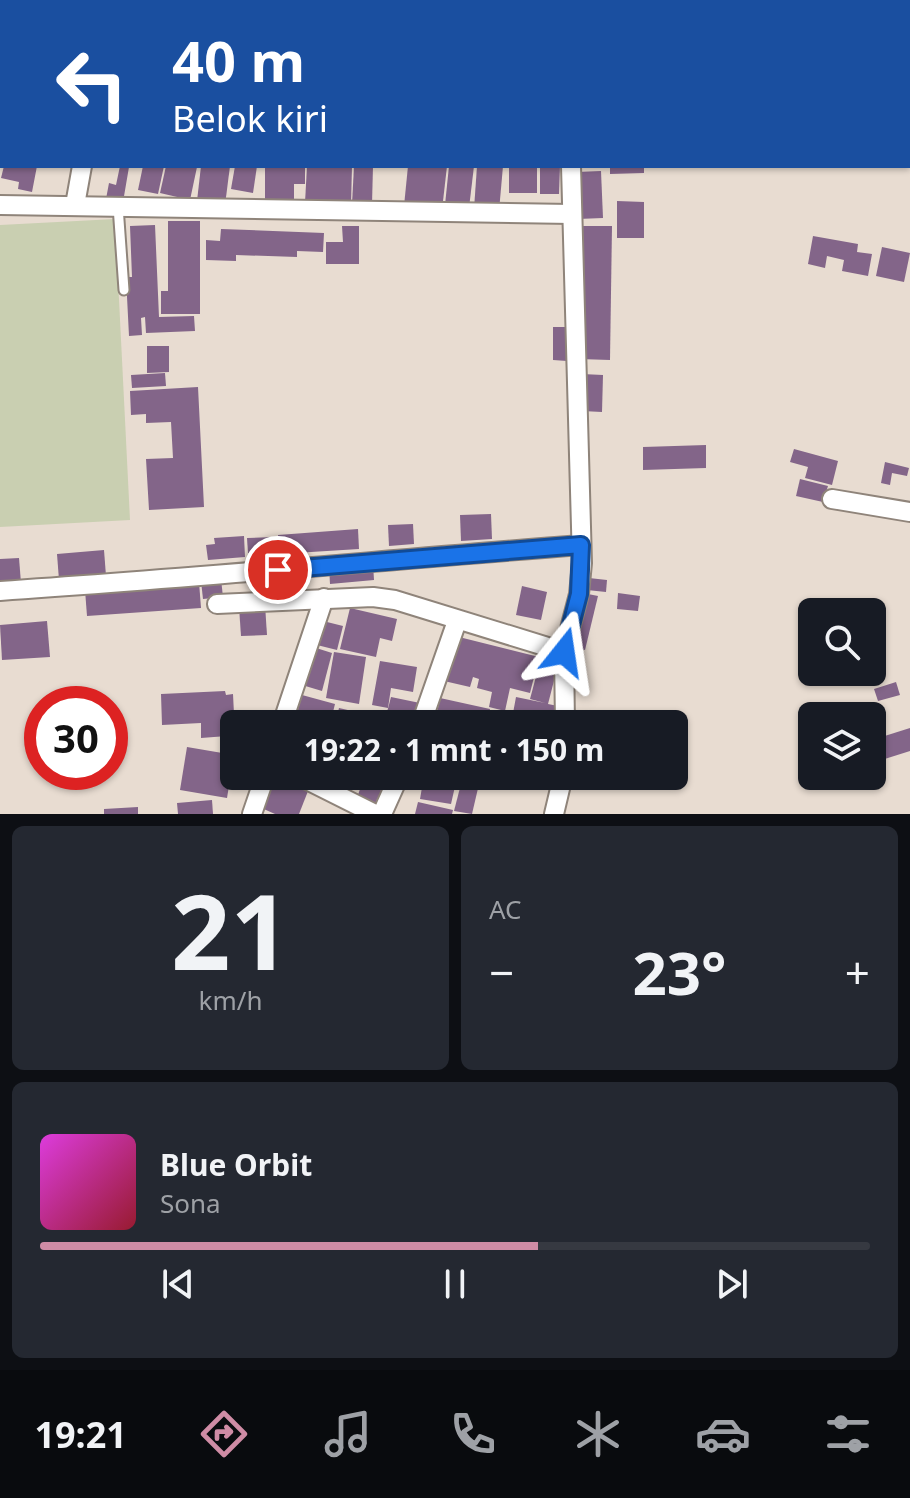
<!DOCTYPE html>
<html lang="id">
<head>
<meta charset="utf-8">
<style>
	body { margin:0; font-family:"Noto Sans",sans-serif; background:#242831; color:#f1f3f6; height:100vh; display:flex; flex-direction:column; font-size:30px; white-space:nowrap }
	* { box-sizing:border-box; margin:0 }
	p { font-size:26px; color:#9ea1a6 }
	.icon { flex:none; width:44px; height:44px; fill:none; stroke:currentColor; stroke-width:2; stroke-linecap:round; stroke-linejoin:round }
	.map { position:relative; height:814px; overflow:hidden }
	.drawer { display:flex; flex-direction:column; gap:12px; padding:12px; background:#0d0f14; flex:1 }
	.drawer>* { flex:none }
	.hud { position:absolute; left:0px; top:0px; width:910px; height:168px; box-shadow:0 2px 6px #0004; background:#1a4fa0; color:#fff; overflow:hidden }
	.tools { position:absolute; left:798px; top:598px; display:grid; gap:16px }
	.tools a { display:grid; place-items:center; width:88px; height:88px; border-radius:12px; background:#171b24; box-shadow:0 2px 6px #0004; font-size:40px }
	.speed { position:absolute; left:24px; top:686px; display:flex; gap:16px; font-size:40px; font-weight:700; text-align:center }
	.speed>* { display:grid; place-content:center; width:104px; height:104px; border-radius:50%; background:#171b24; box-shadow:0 2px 6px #0004; line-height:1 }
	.speed .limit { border:12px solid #d22; background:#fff; color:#111 }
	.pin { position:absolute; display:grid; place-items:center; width:68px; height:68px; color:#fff; margin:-34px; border:4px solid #fff; border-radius:50%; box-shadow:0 2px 8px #0007 }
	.me { position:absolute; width:88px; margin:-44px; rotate:15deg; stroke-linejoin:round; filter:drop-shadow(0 0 6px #0008) }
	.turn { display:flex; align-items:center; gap:28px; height:168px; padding:0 40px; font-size:36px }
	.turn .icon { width:104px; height:104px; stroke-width:2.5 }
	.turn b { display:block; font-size:56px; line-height:68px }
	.big { font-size:60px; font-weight:700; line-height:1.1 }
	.drawer .tile { flex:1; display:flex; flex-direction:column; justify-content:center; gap:12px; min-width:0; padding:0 28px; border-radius:12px; background:#242831 }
	.drawer .dial { align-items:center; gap:0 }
	.dial b { font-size:104px; line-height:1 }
	.song { display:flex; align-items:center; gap:24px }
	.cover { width:96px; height:96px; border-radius:12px; background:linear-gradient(135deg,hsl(300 70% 55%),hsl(350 70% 35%)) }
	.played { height:8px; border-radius:4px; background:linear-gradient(90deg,#cf8ca5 60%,#363941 60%) }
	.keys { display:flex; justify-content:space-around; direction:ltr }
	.heat { display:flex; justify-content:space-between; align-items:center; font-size:44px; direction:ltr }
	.drawer .tiles { flex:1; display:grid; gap:12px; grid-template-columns:1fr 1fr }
	.tile:last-child { grid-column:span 2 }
	.trip { position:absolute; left:220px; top:710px; width:468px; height:80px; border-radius:12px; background:#171b24; box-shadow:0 2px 6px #0004; font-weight:700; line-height:80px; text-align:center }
	.menu { display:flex; height:128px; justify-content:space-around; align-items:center; background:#090b0e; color:#9ea1a6 }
	.menu .icon { width:56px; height:56px }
	.menu .active { color:#cf8ca5 }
	.menu b { font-size:36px; color:#f1f3f6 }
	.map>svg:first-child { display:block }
	.green { fill:#c9cfb1 }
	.building { fill:#836589 }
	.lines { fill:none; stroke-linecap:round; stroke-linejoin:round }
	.lane-casing { stroke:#8f847a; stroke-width:13 }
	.street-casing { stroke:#8f847a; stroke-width:22 }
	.lane { stroke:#fff; stroke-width:9 }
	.street { stroke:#fff; stroke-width:18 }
	.route-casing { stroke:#114b97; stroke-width:20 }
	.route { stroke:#1a73e8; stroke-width:14 }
</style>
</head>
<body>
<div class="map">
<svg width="910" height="814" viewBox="0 0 910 814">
	<rect width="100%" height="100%" fill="#e8dcd1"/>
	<path class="green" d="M115,219L130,520L0,527V225Z"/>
	<g class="building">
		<path d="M4,166H37L32,192L18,189L19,182L1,178Z"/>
		<path d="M120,166L129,167L123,202L106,199L109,183L116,185Z"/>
		<path d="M143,166H164L158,194L138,190Z"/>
		<path d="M166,166L197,167L190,200L160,193Z"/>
		<path d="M201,166H230L225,205L197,201Z"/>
		<path d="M235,166H257L253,193L231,189Z"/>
		<path d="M265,166H305V184H294V203H265Z"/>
		<path d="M307,166H352L351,205L305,203Z"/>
		<path d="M354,166H373L372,204H352Z"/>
		<path d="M408,166H447L442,210L404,206Z"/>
		<path d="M449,166H474L469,208L445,205Z"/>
		<path d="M477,166H503L499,211L474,209Z"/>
		<rect x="509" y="166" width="28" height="27"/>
		<path d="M540,166H560L559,194H540Z"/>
		<path d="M610,166H644V173L610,174Z"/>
		<path d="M601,171L603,218L578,219L576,172Z"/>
		<path d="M617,201L644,202V238H617Z"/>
		<path d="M168,221H200V314H161V291H168Z"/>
		<path d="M155,225L159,317L194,316L195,331L146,333L145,317L141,318L142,335L129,336L126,277H132L130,226Z"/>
		<path d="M342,226H359V264H326V242H343Z"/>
		<path d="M581,226H612L610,360L579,359Z"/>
		<path d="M221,229L324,233L323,252L297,251V257L236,255V261L206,260V240L220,241Z"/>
		<path d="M813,236L858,244L857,252L872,254L868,276L842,271L844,260L827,256L825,268L808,264Z"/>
		<path d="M882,247L910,253L904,282L876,276Z"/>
		<path d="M553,327H567V361L553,360Z"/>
		<path d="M147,346H169V372L147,373Z"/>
		<path d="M165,373L166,386L132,388L131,375Z"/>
		<path d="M582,374L603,375L602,412L582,411Z"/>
		<path d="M198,387L204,507L149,510L146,459L173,458L171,422L146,423V414L131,415L130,391Z"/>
		<path d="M706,445V468L643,470V447Z"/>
		<path d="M794,449L838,461L832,485L805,478L808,467L790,462Z"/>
		<path d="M885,462L909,468L907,476L892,473L890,485L881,483Z"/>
		<path d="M800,479L828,486L823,502L796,496Z"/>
		<path d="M491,514L492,539L461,541L460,515Z"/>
		<path d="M413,524L414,544L389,546L388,525Z"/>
		<path d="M358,529L359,549L279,554L278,535Z"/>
		<path d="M244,536L245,557L208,560L206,545L215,544L214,538Z"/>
		<path d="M275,537L276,554L248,553L247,538Z"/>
		<path d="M104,550L106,576L59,580L57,554Z"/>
		<path d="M19,558L21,583L0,584V559Z"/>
		<path d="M373,563L374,580L330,584L329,566Z"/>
		<path d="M589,578L607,580L606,592L587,590Z"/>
		<path d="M221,579L223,597L203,599L201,581Z"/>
		<path d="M199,582L201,608L87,616L85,590Z"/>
		<path d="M522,586L547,592L541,620L516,615Z"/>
		<path d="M583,593L598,596L585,650L570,647Z"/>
		<path d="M618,593L640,596L638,611L617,609Z"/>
		<path d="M265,605L267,635L241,636L239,607Z"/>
		<path d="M350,608L397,619L392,641L380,638L376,657L340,649Z"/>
		<path d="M47,621L50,657L2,660L0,625Z"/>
		<path d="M323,621L343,626L337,650L317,645Z"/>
		<path d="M455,636L539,657L530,693L510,688L505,711L489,707L492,692L477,688L479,679L473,677L470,687L444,681Z"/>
		<path d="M313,647L332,653L322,691L302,685Z"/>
		<path d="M334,652L366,657L359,704L326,698Z"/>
		<path d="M380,661L417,667L413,692L391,688L388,708L372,705Z"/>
		<path d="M538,669L556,673L548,704L558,706L555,724H511L516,697L545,703L530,699Z"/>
		<path d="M896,682L900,695L878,701L874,689Z"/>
		<path d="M225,691L226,695L233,694L234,714H226L227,736L201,738V723L162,725L161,694Z"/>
		<path d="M302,695L335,704L330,724L296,717Z"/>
		<path d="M391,697L420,703L415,723L386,716Z"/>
		<path d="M440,698L490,709L487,724L463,719L462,724H440L441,720L449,721L436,718Z"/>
		<path d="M339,708L352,711L348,724H335Z"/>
		<path d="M910,728V751L872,763V740Z"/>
		<path d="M187,747L234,755L227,798L180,790Z"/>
		<path d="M269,776H286L310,786L299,814H275L257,806Z"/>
		<path d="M305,776H348L343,791Z"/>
		<path d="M424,776L456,782L451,804L420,799Z"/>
		<path d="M520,776H550L547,787L519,780Z"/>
		<path d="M462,780L479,784L472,814L454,811Z"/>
		<path d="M362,783L383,791L377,808L356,801Z"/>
		<path d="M212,800L213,814H178L177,803Z"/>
		<path d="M418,802L453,810L452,814H415Z"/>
		<path d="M138,807V814H104V809Z"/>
	</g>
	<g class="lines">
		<g class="lane-casing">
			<path id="lane" d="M118,206L124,290"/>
		</g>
		<g class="street-casing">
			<g id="street">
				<path d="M568,0V2"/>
				<path d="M109,2V0"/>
				<path d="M0,205L572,214"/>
				<path d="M75,205L82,166"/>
				<path d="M832,499L910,512"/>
				<path d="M0,591C194,578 388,560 581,545"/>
				<path d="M217,604L373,597L395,600L564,652"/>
				<path d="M282,724L324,598"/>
				<path d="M421,724L457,621"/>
				<path d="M565,724L564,652L579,594L582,563L571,166"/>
				<path d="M299,776L375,814"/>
				<path d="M252,814L265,776"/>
				<path d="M382,814L399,776"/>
				<path d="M554,814L563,776"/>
			</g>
		</g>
		<use href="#lane" class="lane"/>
		<use href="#street" class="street"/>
	</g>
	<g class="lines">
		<g class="route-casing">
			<path id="route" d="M278,570L581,545L579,594L564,652"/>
		</g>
		<use href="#route" class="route"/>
	</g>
</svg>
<div class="tools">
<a><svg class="icon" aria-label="search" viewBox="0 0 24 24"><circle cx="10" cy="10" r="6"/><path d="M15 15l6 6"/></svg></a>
<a><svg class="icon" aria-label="layers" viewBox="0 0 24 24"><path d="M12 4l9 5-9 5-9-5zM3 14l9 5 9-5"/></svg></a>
</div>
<div class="speed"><div class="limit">30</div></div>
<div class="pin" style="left:278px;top:570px;background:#d93025"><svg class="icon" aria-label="arrive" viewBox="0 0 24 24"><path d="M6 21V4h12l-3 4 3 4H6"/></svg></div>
<svg class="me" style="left:564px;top:652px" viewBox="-20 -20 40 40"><path d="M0-17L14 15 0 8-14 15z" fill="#1a73e8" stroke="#fff" stroke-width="4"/></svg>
<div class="trip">19:22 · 1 mnt · 150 m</div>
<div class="hud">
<div class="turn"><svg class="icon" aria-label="left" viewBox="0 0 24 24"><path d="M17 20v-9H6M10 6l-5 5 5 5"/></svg><div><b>40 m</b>Belok kiri</div></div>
</div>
</div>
<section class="drawer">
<div class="tiles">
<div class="tile dial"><b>21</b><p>km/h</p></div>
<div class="tile"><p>AC</p>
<div class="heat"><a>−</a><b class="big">23°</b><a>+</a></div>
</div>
<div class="tile">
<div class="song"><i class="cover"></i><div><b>Blue Orbit</b><p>Sona</p></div></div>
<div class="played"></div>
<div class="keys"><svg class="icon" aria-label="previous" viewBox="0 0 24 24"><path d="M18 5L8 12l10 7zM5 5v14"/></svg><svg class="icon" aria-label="pause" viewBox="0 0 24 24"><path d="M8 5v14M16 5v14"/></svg><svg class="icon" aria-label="next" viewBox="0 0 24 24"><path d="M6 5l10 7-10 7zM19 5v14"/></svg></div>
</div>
</div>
</section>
<nav class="menu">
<b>19:21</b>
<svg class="icon active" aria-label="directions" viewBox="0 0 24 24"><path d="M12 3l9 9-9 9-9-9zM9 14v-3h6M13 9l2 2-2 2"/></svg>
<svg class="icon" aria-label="music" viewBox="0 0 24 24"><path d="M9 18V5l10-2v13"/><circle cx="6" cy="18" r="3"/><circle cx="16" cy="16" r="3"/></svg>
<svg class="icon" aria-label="phone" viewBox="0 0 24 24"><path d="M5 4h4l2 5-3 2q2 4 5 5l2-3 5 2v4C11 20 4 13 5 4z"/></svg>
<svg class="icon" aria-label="climate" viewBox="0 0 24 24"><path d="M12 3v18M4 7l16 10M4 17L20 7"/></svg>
<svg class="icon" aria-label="car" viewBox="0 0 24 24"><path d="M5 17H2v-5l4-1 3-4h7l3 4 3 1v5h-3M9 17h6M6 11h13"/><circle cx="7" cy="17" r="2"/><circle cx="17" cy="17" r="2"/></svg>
<svg class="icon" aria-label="filters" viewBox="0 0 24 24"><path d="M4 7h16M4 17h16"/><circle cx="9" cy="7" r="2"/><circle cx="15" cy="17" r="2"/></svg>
</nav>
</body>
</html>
